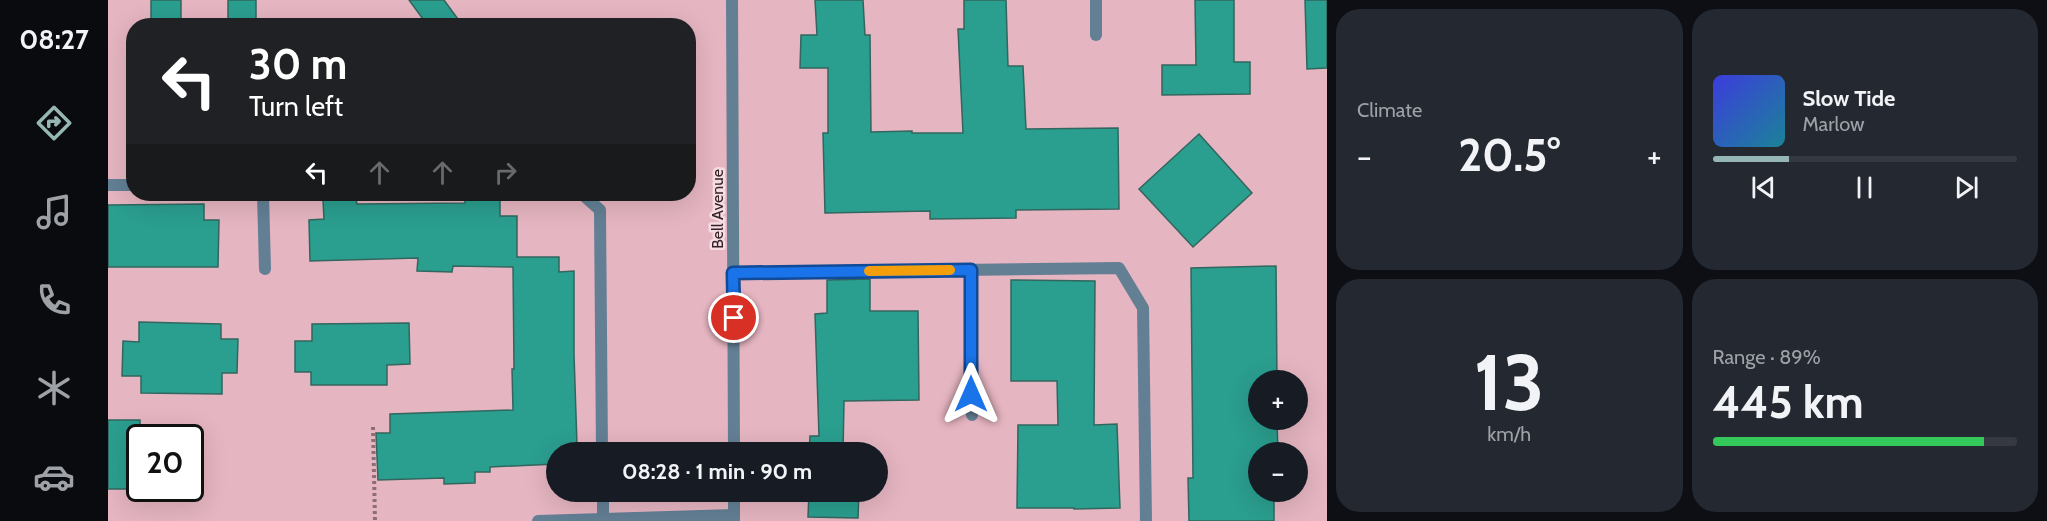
<!DOCTYPE html>
<html lang="en">
<head>
<meta charset="utf-8">
<style>
	body { margin:0; font-family:Cabin,sans-serif; background:#242831; color:#f1f3f6; height:100vh; display:flex; flex-direction:column; font-size:22px; white-space:nowrap }
	* { box-sizing:border-box; margin:0 }
	p { font-size:20px; color:#9ea1a6 }
	.icon { flex:none; width:33px; height:33px; fill:none; stroke:currentColor; stroke-width:2; stroke-linecap:round; stroke-linejoin:round }
	.map { position:relative; flex:1; overflow:hidden }
	.drawer { display:flex; flex-direction:column; gap:9px; padding:9px; background:#0d0f14; width:720px }
	.drawer>* { flex:none }
	.hud { position:absolute; left:18px; top:18px; width:570px; height:183px; border-radius:24px; box-shadow:0 6px 24px #0002; background:#202124; color:#fff; overflow:hidden }
	.controls { position:absolute; left:1140px; top:370px; display:grid; gap:12px }
	.controls a { display:grid; place-items:center; width:60px; height:60px; border-radius:50%; background:#171b24; box-shadow:0 6px 24px #0002; font-size:30px }
	.speed { position:absolute; left:18px; top:424px; display:flex; gap:12px; font-size:30px; font-weight:700; text-align:center }
	.speed>* { display:grid; place-content:center; width:78px; height:78px; border-radius:50%; background:#171b24; box-shadow:0 6px 24px #0002; line-height:1 }
	.speed .limit { border:3px solid #111; border-radius:9px; background:#fff; color:#111 }
	.pin { position:absolute; display:grid; place-items:center; width:51px; height:51px; color:#fff; margin:-26px; border:3px solid #fff; border-radius:50%; box-shadow:0 2px 6px #0007 }
	.me { position:absolute; width:66px; margin:-33px; rotate:0deg; stroke-linejoin:round; filter:drop-shadow(0 0 4px #0008) }
	.turn { display:flex; align-items:center; gap:21px; height:126px; padding:0 24px; font-size:27px }
	.turn .icon { width:78px; height:78px; stroke-width:2.5 }
	.turn b { display:block; font-size:42px; line-height:51px }
	.lanes { display:flex; align-items:center; height:57px; padding:0 24px; background:#0003; justify-content:center; gap:30px; direction:ltr }
	.lanes .off { opacity:.35 }
	.big { font-size:45px; font-weight:700; line-height:1.1 }
	.drawer .widget { flex:1; display:flex; flex-direction:column; justify-content:center; gap:9px; min-width:0; padding:0 21px; border-radius:24px; background:#242831 }
	.drawer .dial { align-items:center; gap:0 }
	.dial b { font-size:78px; line-height:1 }
	.song { display:flex; align-items:center; gap:18px }
	.cover { width:72px; height:72px; border-radius:9px; background:linear-gradient(135deg,hsl(240 70% 55%),hsl(190 70% 35%)) }
	.played { height:6px; border-radius:3px; background:linear-gradient(90deg,#95b6b3 25%,#363941 25%) }
	.keys { display:flex; justify-content:space-around; direction:ltr }
	.heat { display:flex; justify-content:space-between; align-items:center; font-size:33px; direction:ltr }
	.charge { height:9px; border-radius:4px; background:linear-gradient(90deg,#34c759 89%,#363941 0) }
	.drawer .tiles { flex:1; display:grid; gap:9px; grid-template-columns:repeat(2,1fr) }
	.trip { position:absolute; left:438px; top:442px; width:342px; height:60px; border-radius:30px; background:#171b24; box-shadow:0 6px 24px #0002; font-weight:700; line-height:60px; text-align:center }
	main { display:flex; flex:1; min-height:0 }
	.tabs { display:flex; flex-direction:column; width:108px; justify-content:space-around; align-items:center; background:#090b0e; color:#9ea1a6 }
	.tabs .icon { width:42px; height:42px }
	.tabs .selected { color:#95b6b3 }
	.tabs b { font-size:27px; color:#f1f3f6 }
	.map>svg:first-child { display:block }
	.building { fill:#2a9e8f; stroke:#32665e; stroke-width:1.5 }
	.lines { fill:none; stroke-linecap:round; stroke-linejoin:round }
	.path { stroke:#8e6d75; stroke-width:4; stroke-dasharray:3 3; stroke-linecap:butt }
	.service { stroke:#637f94; stroke-width:12 }
	.minor { stroke:#637f94; stroke-width:12 }
	.route-casing { stroke:#114b97; stroke-width:15 }
	.route { stroke:#1a73e8; stroke-width:10 }
	.slow { stroke:#f59e0b; stroke-width:10 }
	.labels { text-anchor:middle; stroke-width:5; stroke-linejoin:round; paint-order:stroke }
	.street-label { font-size:16px; fill:#332126; stroke:#f6dde3 }
</style>
</head>
<body>
<main>
<nav class="tabs">
<b>08:27</b>
<svg class="icon selected" aria-label="directions" viewBox="0 0 24 24"><path d="M12 3l9 9-9 9-9-9zM9 14v-3h6M13 9l2 2-2 2"/></svg>
<svg class="icon" aria-label="music" viewBox="0 0 24 24"><path d="M9 18V5l10-2v13"/><circle cx="6" cy="18" r="3"/><circle cx="16" cy="16" r="3"/></svg>
<svg class="icon" aria-label="phone" viewBox="0 0 24 24"><path d="M5 4h4l2 5-3 2q2 4 5 5l2-3 5 2v4C11 20 4 13 5 4z"/></svg>
<svg class="icon" aria-label="climate" viewBox="0 0 24 24"><path d="M12 3v18M4 7l16 10M4 17L20 7"/></svg>
<svg class="icon" aria-label="car" viewBox="0 0 24 24"><path d="M5 17H2v-5l4-1 3-4h7l3 4 3 1v5h-3M9 17h6M6 11h13"/><circle cx="7" cy="17" r="2"/><circle cx="17" cy="17" r="2"/></svg>
</nav>
<div class="map">
<svg width="1219" height="521" viewBox="0 0 1219 521">
	<rect width="100%" height="100%" fill="#e5b5c1"/>
	<g class="building">
		<rect x="43" y="0" width="30" height="26"/>
		<rect x="120" y="0" width="28" height="26"/>
		<path d="M301,0H336L355,26H320Z"/>
		<path d="M707,0H755L757,35H762L763,132L804,131V133H855L850,29H856V0H898L900,66H915L918,129L1010,128L1011,209L908,210V218L822,219V211L717,213L715,133H720V68H692L693,35H709Z"/>
		<path d="M1087,0H1126V62H1142V94L1054,95V65H1088Z"/>
		<path d="M1197,0H1219V68L1199,69Z"/>
		<path d="M1091,134L1144,193L1085,247L1031,189Z"/>
		<path d="M357,198L392,199V216H409V257H451V272L466,271V354L469,445L453,446V453H448V464L382,467V472H367V483L336,484V478L270,480L268,433H282V414L405,410L404,369H406L405,267L345,266L344,272L309,271L310,258L202,261L201,220L216,219L215,200L248,199L249,204L357,203Z"/>
		<path d="M96,204V220H111L110,267H0V205Z"/>
		<path d="M1168,266L1169,381H1150V420H1169L1170,453H1150V492H1166V521H1081L1080,478H1085L1083,268Z"/>
		<path d="M762,279V311H810L811,400L736,401L735,453H701L702,436H711L707,314L719,313V280Z"/>
		<path d="M903,280L987,281L986,425L1009,424L1012,508L966,509V508H909L910,425H950L949,381H903Z"/>
		<path d="M31,322L113,324V339H130L129,373H114V394L33,393V376H14L15,341L31,342Z"/>
		<path d="M301,323L302,364L279,365V385H203V372H187V341H204V324Z"/>
		<rect x="0" y="420" width="32" height="69"/>
		<path d="M701,492H751L750,518L700,517Z"/>
	</g>
	<g class="lines">
		<path class="path" d="M265,427L267,521"/>
		<g class="service">
			<path d="M0,185H26"/>
			<path d="M155,194L157,269"/>
			<path d="M474,194L492,210L494,453"/>
			<path d="M863,270L864,415"/>
			<path d="M625,273L1011,268L1035,308L1038,521"/>
			<path d="M495,492V521"/>
			<path d="M430,521L626,515"/>
		</g>
		<g class="minor">
			<path d="M624,0L626,453"/>
			<path d="M988,0V35"/>
			<path d="M626,492V521"/>
		</g>
	</g>
	<g class="lines">
		<g class="route-casing">
			<path id="route" d="M626,318L625,273L863,270V394"/>
		</g>
		<use href="#route" class="route"/>
		<path class="slow" d="M761,271L842,270"/>
	</g>
	<g class="labels">
		<g class="street-label">
			<text transform="translate(609 209) rotate(-90)" y="6">Bell Avenue</text>
		</g>
	</g>
</svg>
<div class="controls">
<a>+</a>
<a>−</a>
</div>
<div class="speed"><div class="limit">20</div></div>
<div class="pin" style="left:626px;top:318px;background:#d93025"><svg class="icon" aria-label="arrive" viewBox="0 0 24 24"><path d="M6 21V4h12l-3 4 3 4H6"/></svg></div>
<svg class="me" style="left:863px;top:394px" viewBox="-20 -20 40 40"><path d="M0-17L14 15 0 8-14 15z" fill="#1a73e8" stroke="#fff" stroke-width="4"/></svg>
<div class="trip">08:28 · 1 min · 90 m</div>
<div class="hud">
<div class="turn"><svg class="icon" aria-label="left" viewBox="0 0 24 24"><path d="M17 20v-9H6M10 6l-5 5 5 5"/></svg><div><b>30 m</b>Turn left</div></div>
<div class="lanes"><svg class="icon" aria-label="left" viewBox="0 0 24 24"><path d="M17 20v-9H6M10 6l-5 5 5 5"/></svg><svg class="icon off" aria-label="ahead" viewBox="0 0 24 24"><path d="M12 20V5M6 11l6-6 6 6"/></svg><svg class="icon off" aria-label="ahead" viewBox="0 0 24 24"><path d="M12 20V5M6 11l6-6 6 6"/></svg><svg class="icon off" aria-label="right" viewBox="0 0 24 24"><path d="M7 20v-9h11M14 6l5 5-5 5"/></svg></div>
</div>
</div>
<section class="drawer">
<div class="tiles">
<div class="widget"><p>Climate</p>
<div class="heat"><a>−</a><b class="big">20.5°</b><a>+</a></div>
</div>
<div class="widget">
<div class="song"><i class="cover"></i><div><b>Slow Tide</b><p>Marlow</p></div></div>
<div class="played"></div>
<div class="keys"><svg class="icon" aria-label="previous" viewBox="0 0 24 24"><path d="M18 5L8 12l10 7zM5 5v14"/></svg><svg class="icon" aria-label="pause" viewBox="0 0 24 24"><path d="M8 5v14M16 5v14"/></svg><svg class="icon" aria-label="next" viewBox="0 0 24 24"><path d="M6 5l10 7-10 7zM19 5v14"/></svg></div>
</div>
<div class="widget dial"><b>13</b><p>km/h</p></div>
<div class="widget"><p>Range · 89%</p><b class="big">445 km</b><div class="charge"></div></div>
</div>
</section>
</main>
</body>
</html>
